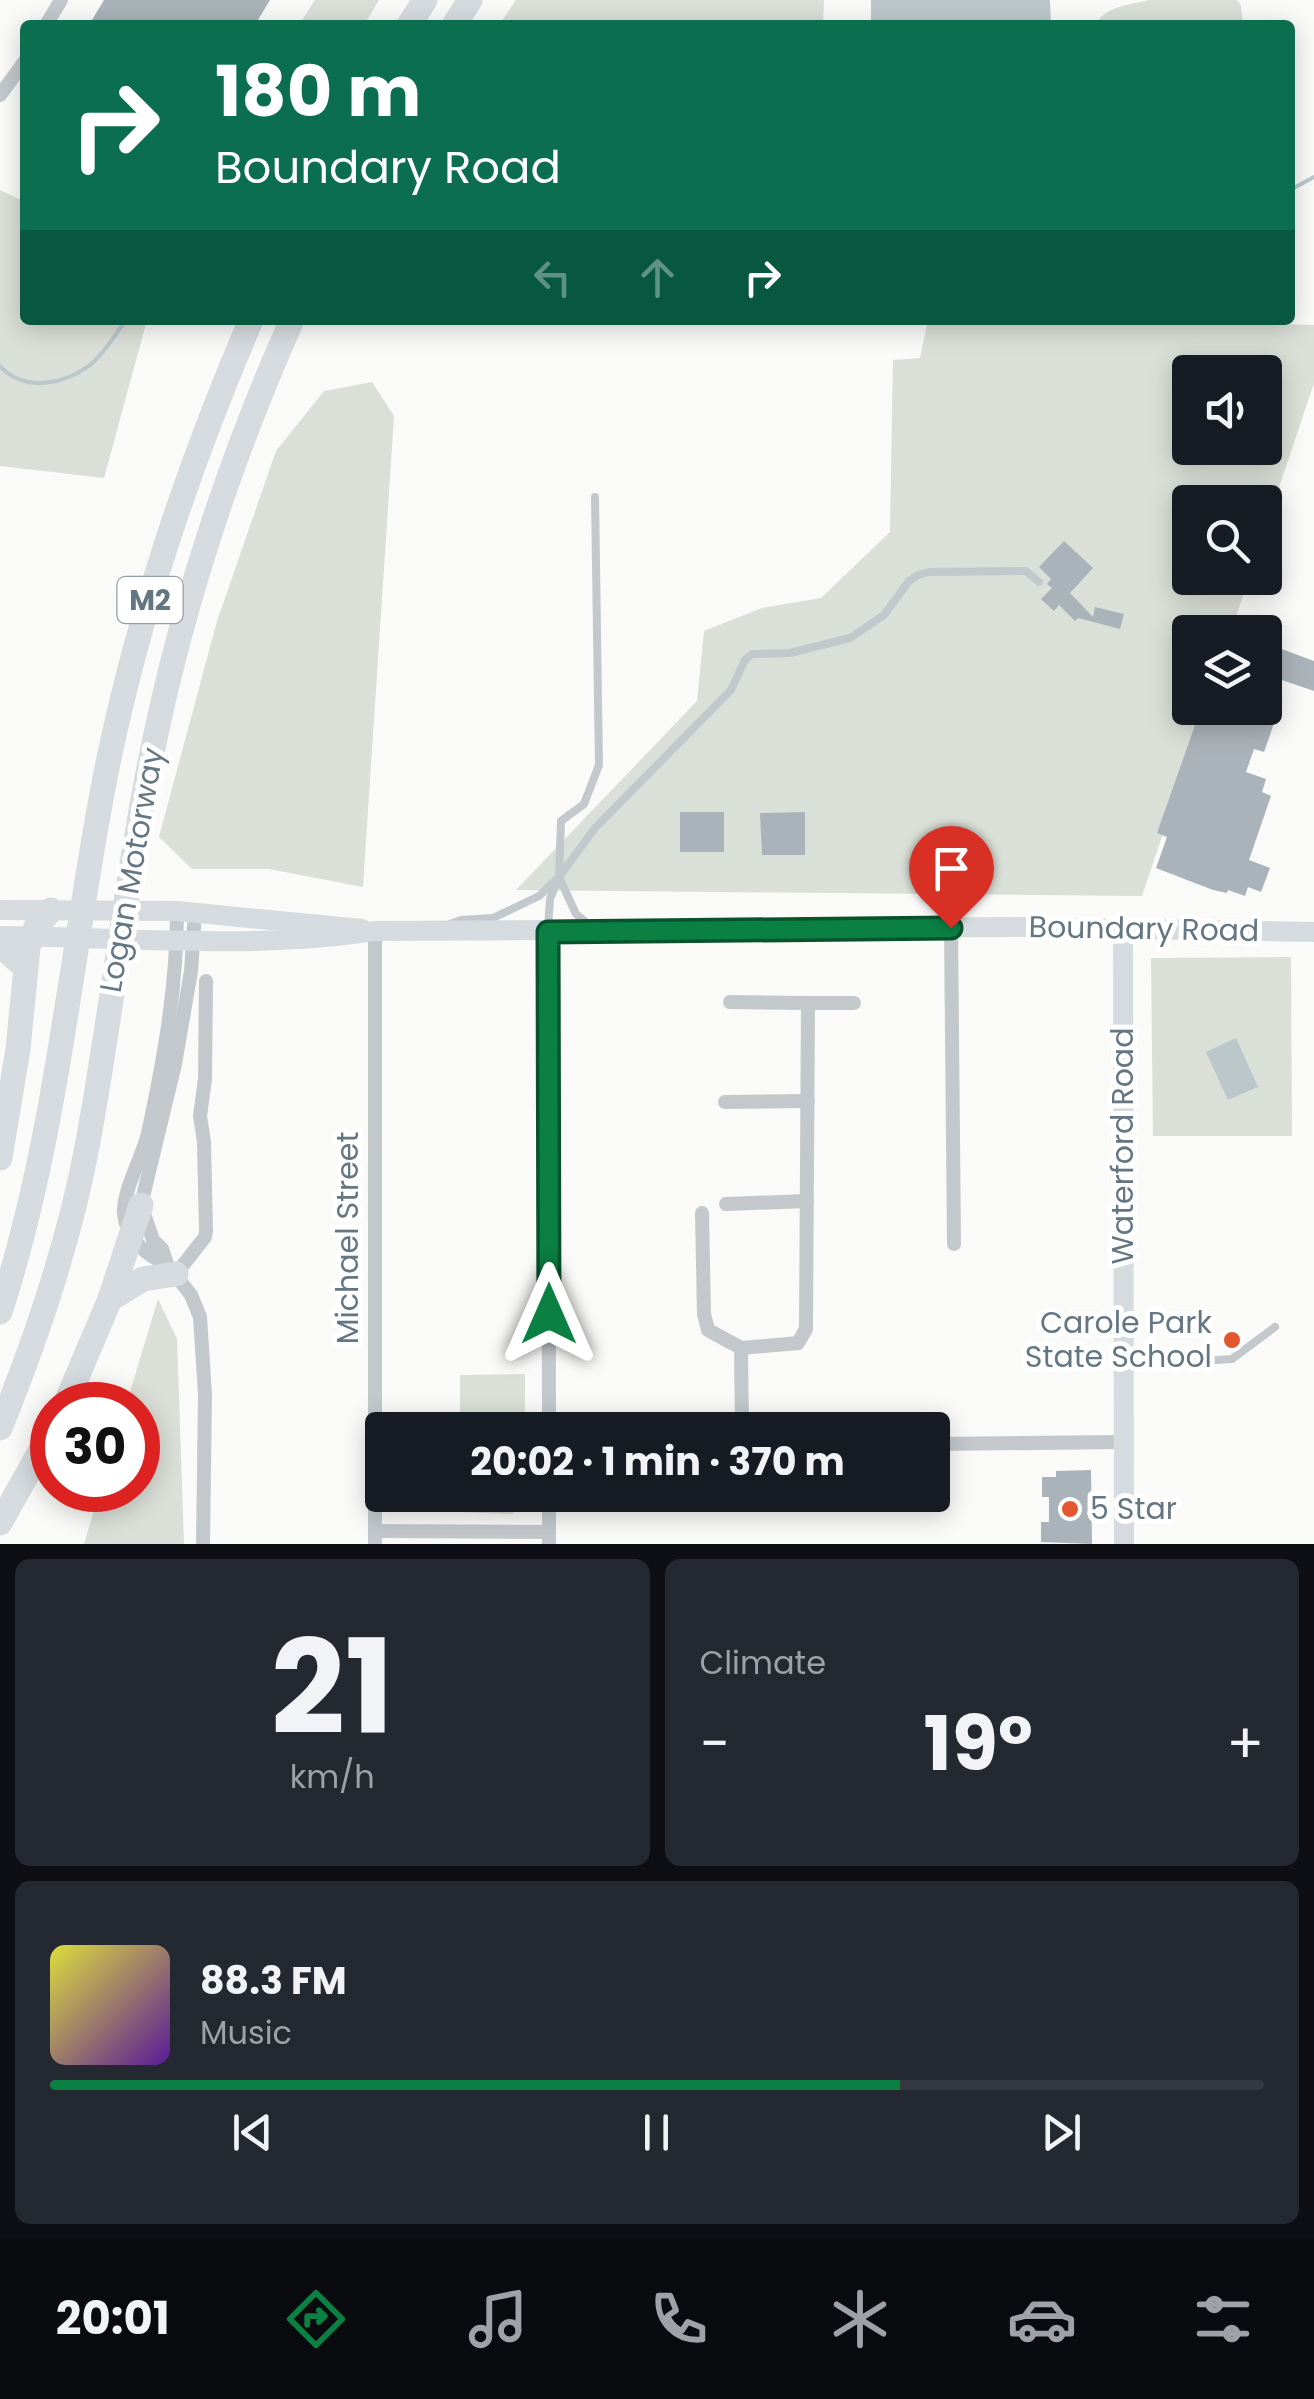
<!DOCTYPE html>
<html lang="en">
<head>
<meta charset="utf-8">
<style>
	body { margin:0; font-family:Poppins,sans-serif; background:#242831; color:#f1f3f6; height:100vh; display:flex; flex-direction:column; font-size:38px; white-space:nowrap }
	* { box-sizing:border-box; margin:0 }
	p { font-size:32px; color:#9ea1a6 }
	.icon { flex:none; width:55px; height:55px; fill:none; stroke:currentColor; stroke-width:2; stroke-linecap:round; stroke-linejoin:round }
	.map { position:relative; height:1544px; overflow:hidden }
	.side { display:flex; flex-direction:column; gap:15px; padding:15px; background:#0d0f14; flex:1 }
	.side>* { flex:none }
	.hud { position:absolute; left:20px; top:20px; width:1275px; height:305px; border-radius:10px; box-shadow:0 5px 25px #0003; background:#0b6e4f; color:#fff; overflow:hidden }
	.tools { position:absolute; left:1172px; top:355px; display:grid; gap:20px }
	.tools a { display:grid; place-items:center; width:110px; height:110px; border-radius:10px; background:#171b24; box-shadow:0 5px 25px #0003; font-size:50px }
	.speed { position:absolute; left:30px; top:1382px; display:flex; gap:20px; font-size:50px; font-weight:700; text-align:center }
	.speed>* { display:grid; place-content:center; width:130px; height:130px; border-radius:50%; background:#171b24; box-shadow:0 5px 25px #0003; line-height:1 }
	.speed .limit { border:15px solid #d22; background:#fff; color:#111 }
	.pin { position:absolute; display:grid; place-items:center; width:85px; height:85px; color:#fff; margin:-102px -42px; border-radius:50% 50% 50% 0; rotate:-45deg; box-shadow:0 0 10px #0007 }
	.pin .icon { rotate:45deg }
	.me { position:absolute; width:110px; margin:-55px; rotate:0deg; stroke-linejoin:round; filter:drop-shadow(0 0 8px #0008) }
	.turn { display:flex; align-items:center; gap:35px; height:210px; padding:0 30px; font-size:45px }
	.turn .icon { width:130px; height:130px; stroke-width:2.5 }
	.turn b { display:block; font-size:70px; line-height:85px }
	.lanes { display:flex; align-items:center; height:95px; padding:0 30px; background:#0003; justify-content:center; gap:50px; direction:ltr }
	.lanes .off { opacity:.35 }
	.big { font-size:75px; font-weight:700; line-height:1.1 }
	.side .tile { flex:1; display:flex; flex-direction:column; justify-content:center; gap:15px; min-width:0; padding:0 35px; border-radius:15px; background:#242831 }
	.side .dial { align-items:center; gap:0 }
	.dial b { font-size:130px; line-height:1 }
	.song { display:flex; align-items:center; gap:30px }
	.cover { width:120px; height:120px; border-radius:15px; background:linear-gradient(135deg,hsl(60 70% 55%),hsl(270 70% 35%)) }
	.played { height:10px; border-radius:5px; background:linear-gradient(90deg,#0b8043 70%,#363941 70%) }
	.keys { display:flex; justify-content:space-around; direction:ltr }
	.heat { display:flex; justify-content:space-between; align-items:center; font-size:55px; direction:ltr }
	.side .tiles { flex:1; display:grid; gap:15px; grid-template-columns:1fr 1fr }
	.tile:last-child { grid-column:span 2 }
	.trip { position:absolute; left:365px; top:1412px; width:585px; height:100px; border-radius:10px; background:#171b24; box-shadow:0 5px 25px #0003; font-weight:700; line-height:100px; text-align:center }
	.dock { display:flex; height:160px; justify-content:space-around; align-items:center; background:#090b0e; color:#9ea1a6 }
	.dock .icon { width:70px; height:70px }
	.dock .on { color:#0b8043 }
	.dock b { font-size:45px; color:#f1f3f6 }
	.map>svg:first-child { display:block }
	.green { fill:#dadfd7; fill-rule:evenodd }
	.water { fill:#bbc7cb }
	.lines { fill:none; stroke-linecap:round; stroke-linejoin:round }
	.stream { stroke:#bbc7cb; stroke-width:4 }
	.building { fill:#aab3b9 }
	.lane { stroke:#c3c8cc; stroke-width:8 }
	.street { stroke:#c3c8cc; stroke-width:14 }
	.secondary { stroke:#d6dbdf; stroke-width:20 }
	.highway { stroke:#d6dbdf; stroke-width:25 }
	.route-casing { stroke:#07532c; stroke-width:25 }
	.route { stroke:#0b8043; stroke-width:18 }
	.poi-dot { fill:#e4572e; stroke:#fff; stroke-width:4 }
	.labels { text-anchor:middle; stroke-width:10; stroke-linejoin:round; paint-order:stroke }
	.shield { fill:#fff; stroke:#939fa8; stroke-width:2.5 }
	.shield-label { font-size:28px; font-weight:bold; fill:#657683 }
	.street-label { font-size:30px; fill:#657683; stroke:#fff }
	.poi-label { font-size:30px; fill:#657683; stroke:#fff; text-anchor:end }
</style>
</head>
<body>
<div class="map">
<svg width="1314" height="1544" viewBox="0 0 1314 1544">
	<rect width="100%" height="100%" fill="#fafaf8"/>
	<g class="green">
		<path d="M315,0H379L364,25H299Z"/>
		<path d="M516,0H824L823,25H499Z"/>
		<path d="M1149,0H1237L1241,5L1243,25H1095C1105,6 1130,5 1149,0Z"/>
		<path d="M0,190L25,202V320H147L104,478L0,466Z"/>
		<path d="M928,320H1176L1314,325V383L1265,529V502H1190V578H1249L1231,632H1190V708H1205L1142,896L516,890L697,701L704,631L762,608L821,598L890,532L893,360L920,358ZM1190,372H1265V448H1190Z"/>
		<path d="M372,382L394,416L363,887L269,869H192L159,837L217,621L276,451L324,391Z"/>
		<path d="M1291,957L1292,1136H1153L1151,958Z"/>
		<path d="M158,1299L177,1339L184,1544H84L100,1490H138V1405H126Z"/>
		<path d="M525,1374V1430H460V1375Z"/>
		<path d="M460,1495H525V1502L512,1514L460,1512Z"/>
	</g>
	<g class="water">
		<path d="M871,0H1050L1051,25H871Z"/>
		<path d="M1236,1038L1258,1087L1228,1100L1206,1052Z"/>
	</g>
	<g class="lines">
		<g class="stream">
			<path d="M1290,190L1314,177"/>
			<path d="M0,366C24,392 63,385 90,365C104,354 116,334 126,320"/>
		</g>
	</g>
	<g class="building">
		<path d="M104,0H270L255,25H89Z"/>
		<path d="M1064,541L1093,568L1070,593L1093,617L1095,607L1124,614L1120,629L1078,618L1075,621L1059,605L1054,611L1041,599L1052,588L1047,584L1051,579L1039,567Z"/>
		<path d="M1265,643L1314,661V691L1279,679L1272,699L1281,703L1264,752L1254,749L1246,772L1266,779L1262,792L1271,796L1249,860L1270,868L1261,892L1248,887L1245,896L1228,890L1227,893L1213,890L1156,868L1167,837L1157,833L1201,708H1265Z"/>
		<rect x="680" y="812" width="44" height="40"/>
		<path d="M805,812V855H762L760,813Z"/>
		<path d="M1091,1470L1092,1544L1041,1542V1522H1049V1497H1042V1477H1056V1471Z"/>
	</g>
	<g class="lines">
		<g class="lane">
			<path d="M559,877L576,914L587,923"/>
			<path d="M450,924L461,920L493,918L539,896L559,877L595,828L731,690L745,660L752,654L790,653L850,638L884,615L909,581L918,575L929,572L1026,571L1039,582"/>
			<path d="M548,927L550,899L559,877L561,821L584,804L599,765L595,497"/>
			<path d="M1125,1366L1232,1359L1275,1327"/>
		</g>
		<g class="street">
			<path d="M46,25L61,0"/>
			<path d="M0,95L25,61"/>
			<path d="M195,912L191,971L175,1064L141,1205L153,1240L162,1249L167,1264L191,1295L200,1317L205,1394L203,1544"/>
			<path d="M951,927L954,1244"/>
			<path d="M375,931V1544"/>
			<path d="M548,931L549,1430"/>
			<path d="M730,1002L808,1003L806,1329L798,1343L741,1348L742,1430"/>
			<path d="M808,1003H854"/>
			<path d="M725,1102L808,1101"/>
			<path d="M726,1204L807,1201"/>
			<path d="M702,1213L704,1314L708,1330L741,1348"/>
			<path d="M167,1264C146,1256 126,1237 124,1214C122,1192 143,1156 148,1133C164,1059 177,986 177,911"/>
			<path d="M176,1274L205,1237L206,1231L204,1142L200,1116L205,1079L206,981"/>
			<path d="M932,1444L1124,1442"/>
			<path d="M375,1531L549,1532"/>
			<path d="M549,1544V1495"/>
		</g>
		<g class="secondary">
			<path d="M0,910L177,911L362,929"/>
			<path d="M1123,929L1124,1544"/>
			<path d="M0,936C119,937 258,950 375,931L1018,927L1314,932"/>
		</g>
		<g class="highway">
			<path d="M409,25L425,0"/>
			<path d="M454,25L470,0"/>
			<path d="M0,945L26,968"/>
			<path d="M0,1158L18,1049L28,947L36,927L51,910"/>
			<path d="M110,1299L143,1279L176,1274"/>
			<path d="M0,1312C56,1140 70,960 104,783C135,624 187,469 251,320"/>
			<path d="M65,1405L110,1299L141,1205"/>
			<path d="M0,1428C37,1337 69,1243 87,1147C110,1023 124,897 148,773C178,617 227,466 292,320"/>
			<path d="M0,1523L52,1430"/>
		</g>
	</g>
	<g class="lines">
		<g class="route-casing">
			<path id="route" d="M549,1314L548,932L951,928"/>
		</g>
		<use href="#route" class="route"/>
	</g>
	<g class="poi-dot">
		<circle cx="1232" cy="1340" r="10"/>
		<circle cx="1070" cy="1509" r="10"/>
	</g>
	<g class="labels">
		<rect class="shield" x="117.5" y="577" width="65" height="46" rx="8"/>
		<g class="shield-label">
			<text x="150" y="610">M2</text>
		</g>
		<g class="street-label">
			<text transform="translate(132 870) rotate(-80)" y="10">Logan Motorway</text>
			<text transform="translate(1144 929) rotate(1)" y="10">Boundary Road</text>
			<text transform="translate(1123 1146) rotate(-90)" y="10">Waterford Road</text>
			<text transform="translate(348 1238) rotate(-90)" y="10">Michael Street</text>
		</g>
		<g class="poi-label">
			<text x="1212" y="1333">Carole Park<tspan x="1212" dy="34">State School</tspan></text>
			<text x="1090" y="1519" text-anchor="start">5 Star</text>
		</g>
	</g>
</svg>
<div class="tools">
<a><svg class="icon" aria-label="sound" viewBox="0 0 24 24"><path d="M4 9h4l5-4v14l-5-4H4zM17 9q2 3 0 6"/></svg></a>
<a><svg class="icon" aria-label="search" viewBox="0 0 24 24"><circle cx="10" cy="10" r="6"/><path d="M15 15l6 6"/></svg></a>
<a><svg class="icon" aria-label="layers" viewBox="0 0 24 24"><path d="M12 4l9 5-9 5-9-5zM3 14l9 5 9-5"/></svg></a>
</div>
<div class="speed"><div class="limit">30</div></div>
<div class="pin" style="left:951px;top:928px;background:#d93025"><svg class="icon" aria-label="arrive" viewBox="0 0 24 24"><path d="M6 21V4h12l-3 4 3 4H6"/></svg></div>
<svg class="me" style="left:549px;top:1314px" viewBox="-20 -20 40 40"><path d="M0-17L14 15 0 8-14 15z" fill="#0b8043" stroke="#fff" stroke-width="4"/></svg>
<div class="trip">20:02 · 1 min · 370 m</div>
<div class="hud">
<div class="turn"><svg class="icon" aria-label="right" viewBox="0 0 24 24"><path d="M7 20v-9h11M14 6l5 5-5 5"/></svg><div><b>180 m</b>Boundary Road</div></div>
<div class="lanes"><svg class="icon off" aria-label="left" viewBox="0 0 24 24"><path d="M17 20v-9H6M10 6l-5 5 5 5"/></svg><svg class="icon off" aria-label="ahead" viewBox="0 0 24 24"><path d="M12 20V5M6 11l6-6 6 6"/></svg><svg class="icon" aria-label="right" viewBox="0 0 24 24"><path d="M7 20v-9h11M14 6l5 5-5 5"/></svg></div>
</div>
</div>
<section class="side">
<div class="tiles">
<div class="tile dial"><b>21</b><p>km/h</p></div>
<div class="tile"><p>Climate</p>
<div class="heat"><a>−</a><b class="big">19°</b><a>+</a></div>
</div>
<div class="tile">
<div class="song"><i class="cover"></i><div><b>88.3 FM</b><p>Music</p></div></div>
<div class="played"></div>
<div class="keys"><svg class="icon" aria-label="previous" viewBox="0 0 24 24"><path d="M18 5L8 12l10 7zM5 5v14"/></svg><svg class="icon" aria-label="pause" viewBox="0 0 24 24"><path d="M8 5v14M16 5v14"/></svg><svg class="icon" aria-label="next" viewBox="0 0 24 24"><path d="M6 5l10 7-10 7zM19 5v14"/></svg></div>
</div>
</div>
</section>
<nav class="dock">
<b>20:01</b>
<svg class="icon on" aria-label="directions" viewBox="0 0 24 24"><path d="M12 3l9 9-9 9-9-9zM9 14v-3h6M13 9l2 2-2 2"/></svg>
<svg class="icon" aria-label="music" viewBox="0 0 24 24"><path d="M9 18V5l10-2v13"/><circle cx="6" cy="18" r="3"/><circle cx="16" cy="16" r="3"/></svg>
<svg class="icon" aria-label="phone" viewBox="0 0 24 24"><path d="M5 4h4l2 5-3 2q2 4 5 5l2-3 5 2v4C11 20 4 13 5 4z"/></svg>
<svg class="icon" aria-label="climate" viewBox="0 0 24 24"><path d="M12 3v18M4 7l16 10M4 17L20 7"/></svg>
<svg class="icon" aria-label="car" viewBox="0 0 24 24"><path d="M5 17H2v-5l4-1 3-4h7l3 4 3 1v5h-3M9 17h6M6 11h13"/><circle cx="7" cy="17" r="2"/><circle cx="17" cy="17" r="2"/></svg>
<svg class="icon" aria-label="filters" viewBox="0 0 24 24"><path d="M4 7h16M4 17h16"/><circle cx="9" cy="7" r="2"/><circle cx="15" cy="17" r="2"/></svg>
</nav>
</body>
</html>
